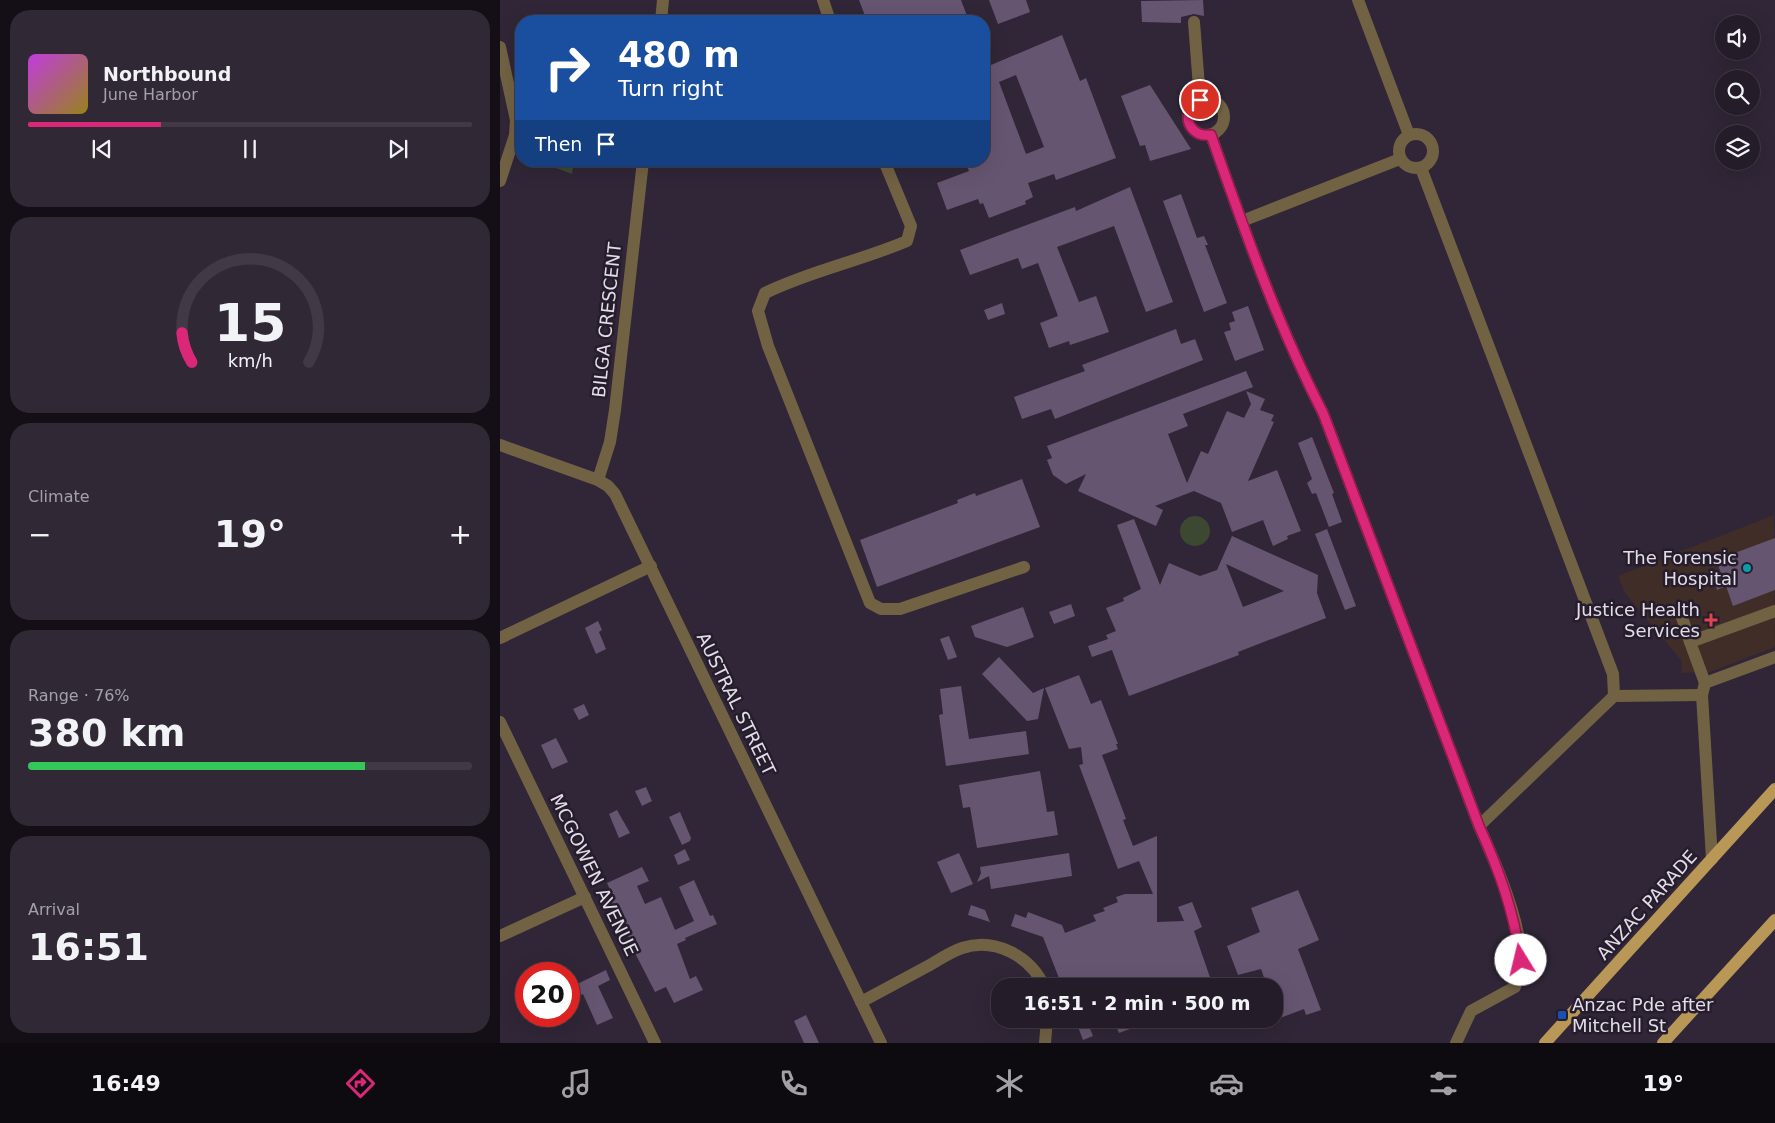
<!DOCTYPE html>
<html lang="en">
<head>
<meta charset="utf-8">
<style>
	body { margin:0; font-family:"DejaVu Sans",sans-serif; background:#302935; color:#f1f3f6; height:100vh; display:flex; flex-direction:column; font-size:19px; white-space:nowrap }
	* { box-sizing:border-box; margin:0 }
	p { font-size:16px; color:#a3a1a8 }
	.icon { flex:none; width:28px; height:28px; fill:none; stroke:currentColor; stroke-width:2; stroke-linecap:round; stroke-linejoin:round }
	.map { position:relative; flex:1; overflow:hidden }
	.sheet { display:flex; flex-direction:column; gap:10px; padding:10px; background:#140f17; width:500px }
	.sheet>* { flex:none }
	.guide { position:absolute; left:15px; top:15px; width:475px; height:152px; border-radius:20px; box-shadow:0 5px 20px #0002,0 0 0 1px #413a46; background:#1a4fa0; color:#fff; overflow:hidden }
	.tools { position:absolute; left:1215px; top:15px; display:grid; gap:10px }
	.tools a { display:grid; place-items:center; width:45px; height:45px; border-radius:50%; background:#241c29; box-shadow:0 5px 20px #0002,0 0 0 1px #413a46; font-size:25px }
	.speed { position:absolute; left:15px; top:962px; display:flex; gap:10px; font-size:25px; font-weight:700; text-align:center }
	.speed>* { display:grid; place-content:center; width:65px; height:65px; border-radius:50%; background:#241c29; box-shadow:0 5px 20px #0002,0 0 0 1px #413a46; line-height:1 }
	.speed .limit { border:8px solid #d22; background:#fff; color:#111 }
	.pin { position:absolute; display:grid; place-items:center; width:42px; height:42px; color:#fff; margin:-21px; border:2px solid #fff; border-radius:50%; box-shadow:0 1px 5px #0007 }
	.me { position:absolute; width:55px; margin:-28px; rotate:351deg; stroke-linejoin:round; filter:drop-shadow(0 0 4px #0008) }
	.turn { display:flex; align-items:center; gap:18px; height:105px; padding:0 20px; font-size:22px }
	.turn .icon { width:65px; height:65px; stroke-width:2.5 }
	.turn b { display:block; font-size:35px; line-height:42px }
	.then { display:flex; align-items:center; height:48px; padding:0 20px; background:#0003; gap:10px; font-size:19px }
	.big { font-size:38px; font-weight:700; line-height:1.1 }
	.sheet .card { flex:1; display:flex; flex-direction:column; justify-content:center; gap:8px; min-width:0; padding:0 18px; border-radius:20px; background:#302935 }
	.sheet .dial { align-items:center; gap:0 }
	.dial svg { height:130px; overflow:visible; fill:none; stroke:#413a46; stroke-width:7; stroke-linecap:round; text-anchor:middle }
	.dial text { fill:#f1f3f6; stroke:none }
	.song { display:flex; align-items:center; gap:15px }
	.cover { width:60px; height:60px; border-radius:8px; background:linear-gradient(135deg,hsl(290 70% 55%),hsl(50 70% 35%)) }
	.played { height:5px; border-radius:2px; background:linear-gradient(90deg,#db2777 30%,#413a46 30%) }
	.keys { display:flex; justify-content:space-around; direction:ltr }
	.heat { display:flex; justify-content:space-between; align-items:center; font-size:28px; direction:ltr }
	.charge { height:8px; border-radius:4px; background:linear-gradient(90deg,#34c759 76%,#413a46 0) }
	.trip { position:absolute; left:491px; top:978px; width:292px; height:50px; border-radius:20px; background:#241c29; box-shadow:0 5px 20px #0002,0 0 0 1px #413a46; font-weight:700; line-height:50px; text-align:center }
	.tabs { display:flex; height:80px; justify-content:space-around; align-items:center; background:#0e0b10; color:#a3a1a8 }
	.tabs .icon { width:35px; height:35px }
	.tabs .on { color:#db2777 }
	.tabs b { font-size:22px; color:#f1f3f6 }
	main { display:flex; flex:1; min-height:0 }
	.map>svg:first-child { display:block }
	.medical { fill:#402d28 }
	.green { fill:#3d4833 }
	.building { fill:#665571; fill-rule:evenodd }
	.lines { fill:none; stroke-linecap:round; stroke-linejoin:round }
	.minor { stroke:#726244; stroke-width:12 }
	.major { stroke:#b99757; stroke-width:12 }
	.route-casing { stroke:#8e194d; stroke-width:12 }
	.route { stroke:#db2777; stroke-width:9 }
	.culture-dot { fill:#0f9aa8; stroke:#261d2c; stroke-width:2 }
	.health-dot { fill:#e0444e; stroke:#261d2c; stroke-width:2 }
	.transit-dot { fill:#1a4fb4; stroke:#261d2c; stroke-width:2 }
	.labels { text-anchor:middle; stroke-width:5; stroke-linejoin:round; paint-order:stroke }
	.street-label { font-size:18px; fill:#e3dde8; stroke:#261d2c }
	.poi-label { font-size:18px; fill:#e3dde8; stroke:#261d2c; text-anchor:end }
</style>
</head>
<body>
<main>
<section class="sheet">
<div class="card">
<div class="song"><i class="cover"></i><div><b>Northbound</b><p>June Harbor</p></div></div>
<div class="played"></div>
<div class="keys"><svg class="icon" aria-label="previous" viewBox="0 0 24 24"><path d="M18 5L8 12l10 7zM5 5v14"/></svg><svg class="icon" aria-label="pause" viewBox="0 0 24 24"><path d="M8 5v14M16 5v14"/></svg><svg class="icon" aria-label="next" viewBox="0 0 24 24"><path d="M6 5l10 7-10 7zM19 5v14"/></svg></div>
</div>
<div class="card dial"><svg viewBox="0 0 100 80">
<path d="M14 69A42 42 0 1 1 86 69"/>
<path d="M14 69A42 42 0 0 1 8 51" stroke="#db2777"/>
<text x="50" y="56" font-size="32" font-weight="700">15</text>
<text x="50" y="72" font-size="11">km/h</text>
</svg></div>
<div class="card"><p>Climate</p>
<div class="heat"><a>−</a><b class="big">19°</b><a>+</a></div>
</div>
<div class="card"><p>Range · 76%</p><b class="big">380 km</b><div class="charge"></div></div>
<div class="card"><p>Arrival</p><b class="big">16:51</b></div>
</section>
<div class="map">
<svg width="1275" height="1043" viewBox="0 0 1275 1043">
	<rect width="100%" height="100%" fill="#302637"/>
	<path class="medical" d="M1274,515L1275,647L1210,672L1182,673L1181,660L1125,593L1118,576Z"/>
	<g class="green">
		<path d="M37,161H74L72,174Z"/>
		<circle cx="695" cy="531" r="15"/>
	</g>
	<g class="building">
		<path d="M359,0H461L469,21H367Z"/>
		<path d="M489,0H526L530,12L498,24Z"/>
		<path d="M703,0L704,16L694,14L681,17V23L642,22L641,1Z"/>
		<path d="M562,35L580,81L586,78L616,158L556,180L554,174L528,183L533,197L525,201L526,204L489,218L483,203L480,204L478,199L447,210L437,183L469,171L466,164L484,161V68ZM516,75L544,147L526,154L499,82Z"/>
		<path d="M650,85L691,149L650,161L645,145L640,146L621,96Z"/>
		<path d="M630,187L673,302L646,312L614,226L557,247L579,302L596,296L609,332L570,345L569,341L549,348L540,323L558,316L538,263L522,269L518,258L470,275L460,250L575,207L576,211Z"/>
		<path d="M681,194L697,238L704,236L708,245H705L727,303L704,312L663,201Z"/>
		<path d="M502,303L505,314L488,320L484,310Z"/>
		<path d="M748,306L764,350L735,361L724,332L731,330L729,323L735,321L732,312Z"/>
		<path d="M676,329L681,344L695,339L703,360L555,419L551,409L522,419L514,397L585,371L582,365Z"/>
		<path d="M746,371L753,387L683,414L688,426L668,434L687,483L701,451L708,454L727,411L744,418L751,404L746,391L765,399L760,410L774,415L771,421L774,422L748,481L777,470L801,531L787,536L788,539L773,546L763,520L732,532L721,503L694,491L655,506L663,510L656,526L578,491L586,474L566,484L553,475L547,460L552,458L547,446Z"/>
		<path d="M812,437L834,493L832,494L842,522L829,527L816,493L812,494L807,483L812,479L798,443Z"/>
		<path d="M522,479L540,527L377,587L360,540L458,503L457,500L475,493L476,496Z"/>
		<path d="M634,519L660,585L669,563L700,576L717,570L732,536L818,575L817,593L826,618L738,652L739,655L629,696L612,650L592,657L588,646L608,639L606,635L616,631L606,608L624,601L623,598L641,589L617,525ZM726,564L784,591L743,607Z"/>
		<path d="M827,529L856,606L845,610L815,534Z"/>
		<path d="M1275,538V590L1233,606L1226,586L1217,590L1214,579L1222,576L1216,560Z"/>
		<path d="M571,604L575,616L554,624L549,612Z"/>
		<path d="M523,607L534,637L507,647L475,637L471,626Z"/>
		<path d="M98,621L102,630L99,632L106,649L96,654L85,628Z"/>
		<path d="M449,636L457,657L448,660L440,639Z"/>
		<path d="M499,657L533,693L544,688L538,719L527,721L482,674Z"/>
		<path d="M579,675L591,704L601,700L618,744H616L618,749L602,755L626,819L623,820L633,846L657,836V922L684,921L678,907L692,902L702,927L694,931L713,986H562L543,937L511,926L515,914L526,918L528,912L562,925L565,933L596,921L593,915L605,911L603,908L618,902L616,897L625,894H653L639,861L618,869L579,765L583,764L581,747L569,749L545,688Z"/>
		<path d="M461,686L469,739L526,731L529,754L446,766L439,715L443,714L440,689Z"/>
		<path d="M84,704L89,715L79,720L73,709Z"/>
		<path d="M56,738L68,762L52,769L41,745Z"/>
		<path d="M540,771L547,812L554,811L558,835L477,848L470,807L463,808L459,785Z"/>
		<path d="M146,787L152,801L142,806L135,791Z"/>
		<path d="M117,810L130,833L119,838L109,814Z"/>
		<path d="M180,812L191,838L190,841L182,845L169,817Z"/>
		<path d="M185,849L190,860L178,865L174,855Z"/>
		<path d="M459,853L473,884L451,893L437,862Z"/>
		<path d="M569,853L572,876L491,889L489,876L477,882L481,873L480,867Z"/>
		<path d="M142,867L149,881L137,886L145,904L161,897L175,930L194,921L179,887L194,880L210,916L213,915L217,924L185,938L186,940L177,944L190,979L196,976L203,990L174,1003L166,987L155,992L134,951L126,931L129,930L121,912L115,915L108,901L114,898L107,883Z"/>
		<path d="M798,890L819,940L798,949L821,1010L806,1015L804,1009L780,1018L775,1006V986H767L761,969L738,975L727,946L760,932L751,908Z"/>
		<path d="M471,905L485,910L490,922L468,915Z"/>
		<path d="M106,970L110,980L98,986L113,1018L97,1025L83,994L74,998L69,988Z"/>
		<path d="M306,1015L319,1043H304L294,1021Z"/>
		<path d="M575,1019H586L593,1036L583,1040Z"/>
		<path d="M613,1019H653L654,1020L619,1033Z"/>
	</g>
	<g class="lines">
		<g class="minor">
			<path d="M323,0L330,21"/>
			<path d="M858,0L909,135"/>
			<path d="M161,21L163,0"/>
			<path d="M694,22L700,100"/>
			<path d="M0,47L16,120L15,135L0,181"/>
			<circle cx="706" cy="117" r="18"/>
			<circle cx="916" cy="151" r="17"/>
			<path d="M711,135C744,229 777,324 823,413L979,826C995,862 1021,921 1021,960C1021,968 1017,978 1015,987L971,1011L956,1043"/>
			<path d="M384,161L411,226L407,241C360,261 310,271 265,293L258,311L268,346L370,603L381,609H400L524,567"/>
			<path d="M921,168L1113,674L1114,696"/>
			<path d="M742,221L900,159"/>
			<path d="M0,445L98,480L108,486L115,494L381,1043"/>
			<path d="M98,480L110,442L115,410L143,161"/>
			<path d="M1180,611L1190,642"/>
			<path d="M0,638L151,566"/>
			<path d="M1205,683L1190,642L1275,611"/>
			<path d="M0,722L155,1043"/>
			<path d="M979,826L1114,696L1202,695"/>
			<path d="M1212,859L1202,695L1205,683L1275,657"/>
			<path d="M0,936L85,897"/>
			<path d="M361,1002C383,990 406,978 428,966C439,960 450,952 462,948C495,937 530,956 544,986"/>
			<path d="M545,1043L547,1019"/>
		</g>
		<g class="major">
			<path d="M1045,1043L1275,789"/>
			<path d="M1163,1043L1275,920"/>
		</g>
	</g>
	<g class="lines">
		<g class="route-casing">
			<path id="route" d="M700,100L690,108C684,124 694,137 711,135C744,229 777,324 823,413L979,826C1000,872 1013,910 1021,960"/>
		</g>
		<use href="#route" class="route"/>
	</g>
	<circle class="culture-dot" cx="1247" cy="568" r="5"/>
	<path class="health-dot" d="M1208.5 612.5h5v5h5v5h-5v5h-5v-5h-5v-5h5z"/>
	<rect class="transit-dot" x="1057" y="1010" width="10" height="10" rx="2.5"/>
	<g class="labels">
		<g class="street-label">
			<text transform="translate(107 320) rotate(-84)" y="6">BILGA CRESCENT</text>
			<text transform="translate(236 704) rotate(64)" y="6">AUSTRAL STREET</text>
			<text transform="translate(94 875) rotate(64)" y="6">MCGOWEN AVENUE</text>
			<text transform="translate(1147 905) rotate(-48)" y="6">ANZAC PARADE</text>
		</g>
		<g class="poi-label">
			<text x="1237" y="564">The Forensic<tspan x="1237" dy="21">Hospital</tspan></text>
			<text x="1200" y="616">Justice Health<tspan x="1200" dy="21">Services</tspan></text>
			<text x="1072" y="1011" text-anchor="start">Anzac Pde after<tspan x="1072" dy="21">Mitchell St</tspan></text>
		</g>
	</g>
</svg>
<div class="tools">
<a><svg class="icon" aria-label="sound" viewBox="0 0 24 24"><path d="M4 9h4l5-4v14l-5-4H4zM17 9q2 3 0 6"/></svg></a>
<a><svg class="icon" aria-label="search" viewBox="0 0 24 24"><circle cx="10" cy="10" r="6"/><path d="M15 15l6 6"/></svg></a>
<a><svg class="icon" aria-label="layers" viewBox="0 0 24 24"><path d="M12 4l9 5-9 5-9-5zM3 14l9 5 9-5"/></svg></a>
</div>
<div class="speed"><div class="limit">20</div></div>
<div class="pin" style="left:700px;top:100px;background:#d93025"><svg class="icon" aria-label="arrive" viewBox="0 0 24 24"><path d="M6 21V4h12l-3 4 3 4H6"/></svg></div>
<svg class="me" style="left:1021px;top:960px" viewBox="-20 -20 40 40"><circle r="19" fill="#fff"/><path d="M0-13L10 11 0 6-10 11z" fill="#db2777"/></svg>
<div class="trip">16:51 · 2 min · 500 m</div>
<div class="guide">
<div class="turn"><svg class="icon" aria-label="right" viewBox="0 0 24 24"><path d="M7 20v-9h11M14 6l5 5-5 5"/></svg><div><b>480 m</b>Turn right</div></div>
<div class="then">Then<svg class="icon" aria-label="arrive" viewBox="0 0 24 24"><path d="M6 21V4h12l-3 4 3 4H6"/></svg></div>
</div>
</div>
</main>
<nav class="tabs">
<b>16:49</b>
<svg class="icon on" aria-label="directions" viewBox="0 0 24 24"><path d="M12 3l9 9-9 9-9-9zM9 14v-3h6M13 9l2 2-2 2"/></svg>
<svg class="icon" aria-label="music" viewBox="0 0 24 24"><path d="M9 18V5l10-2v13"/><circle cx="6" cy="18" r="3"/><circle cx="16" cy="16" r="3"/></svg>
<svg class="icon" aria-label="phone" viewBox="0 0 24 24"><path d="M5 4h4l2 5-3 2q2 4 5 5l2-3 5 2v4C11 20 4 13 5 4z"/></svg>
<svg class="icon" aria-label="climate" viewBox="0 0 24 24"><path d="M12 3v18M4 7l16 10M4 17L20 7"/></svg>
<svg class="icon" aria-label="car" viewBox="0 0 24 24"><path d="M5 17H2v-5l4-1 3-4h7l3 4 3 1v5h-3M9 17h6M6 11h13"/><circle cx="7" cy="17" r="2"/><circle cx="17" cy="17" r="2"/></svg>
<svg class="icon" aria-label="filters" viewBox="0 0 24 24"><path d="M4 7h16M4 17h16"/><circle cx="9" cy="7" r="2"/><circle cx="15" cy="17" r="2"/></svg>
<b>19°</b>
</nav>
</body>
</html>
